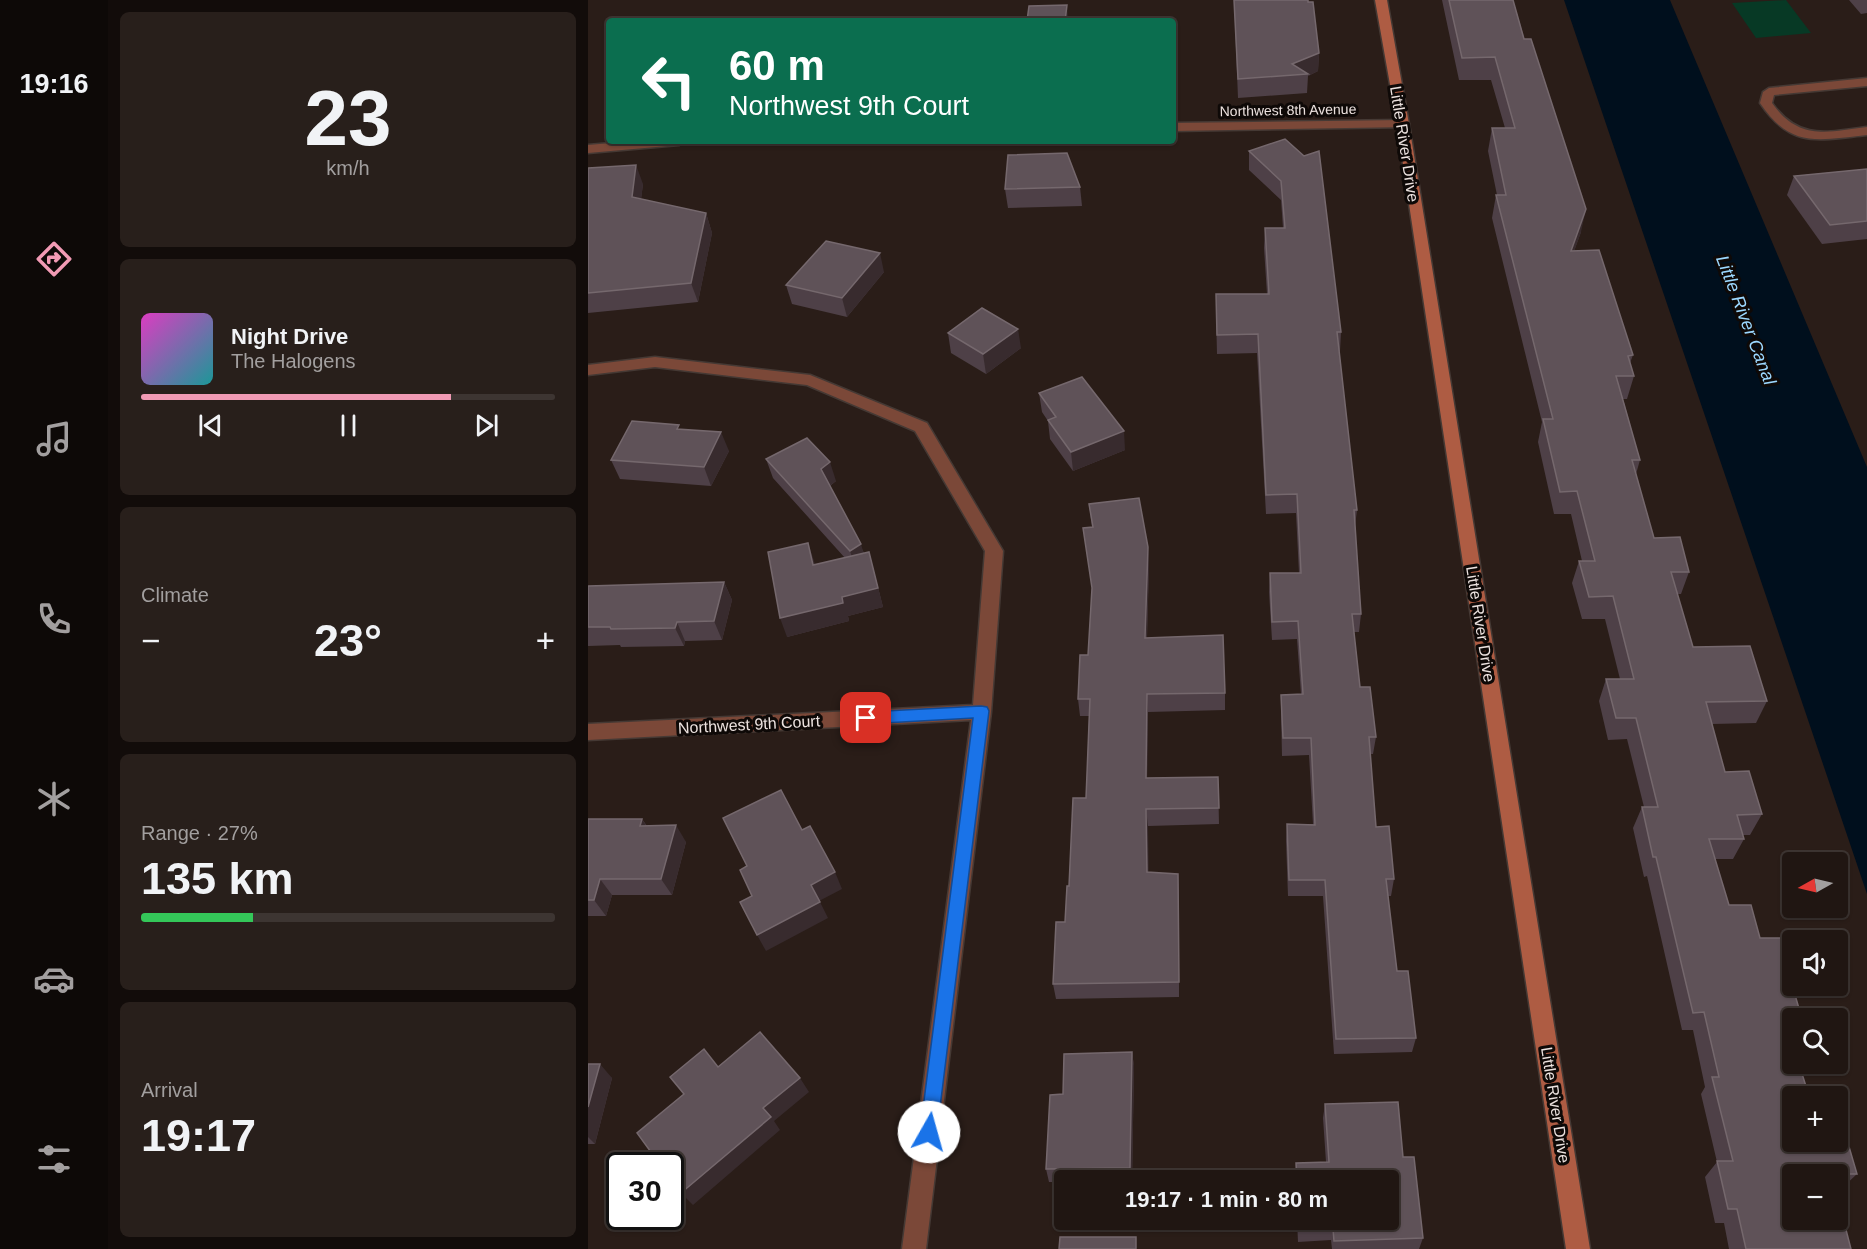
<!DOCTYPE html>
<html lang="en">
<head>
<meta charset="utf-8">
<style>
	body { margin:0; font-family:Arial,sans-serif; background:#281f1b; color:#f1f3f6; height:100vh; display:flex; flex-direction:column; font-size:22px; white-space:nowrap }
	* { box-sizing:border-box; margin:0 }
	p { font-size:20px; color:#a29f9f }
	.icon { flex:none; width:33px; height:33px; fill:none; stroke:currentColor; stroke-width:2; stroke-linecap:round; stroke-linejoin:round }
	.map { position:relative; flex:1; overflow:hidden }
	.sheet { display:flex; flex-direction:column; gap:12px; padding:12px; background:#120c0a; width:480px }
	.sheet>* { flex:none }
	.top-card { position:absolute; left:18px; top:18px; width:570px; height:126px; border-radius:6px; box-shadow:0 2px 4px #0004,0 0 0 2px #3d3532; background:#0b6e4f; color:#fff; overflow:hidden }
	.needle { width:39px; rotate:262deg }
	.buttons { position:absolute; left:1194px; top:852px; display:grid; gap:12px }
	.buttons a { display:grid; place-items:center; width:66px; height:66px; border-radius:6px; background:#201612; box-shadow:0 2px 4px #0004,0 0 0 2px #3d3532; font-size:30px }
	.speed { position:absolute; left:18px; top:1152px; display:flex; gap:12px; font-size:30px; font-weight:700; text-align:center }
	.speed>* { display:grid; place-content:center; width:78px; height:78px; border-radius:50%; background:#201612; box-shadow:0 2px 4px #0004,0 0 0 2px #3d3532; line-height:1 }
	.speed .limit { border:3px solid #111; border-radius:9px; background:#fff; color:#111 }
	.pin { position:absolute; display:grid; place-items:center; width:51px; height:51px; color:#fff; margin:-26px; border-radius:12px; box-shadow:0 3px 9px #0006 }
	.me { position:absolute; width:66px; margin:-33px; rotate:7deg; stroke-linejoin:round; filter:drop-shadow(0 0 4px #0008) }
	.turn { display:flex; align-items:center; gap:21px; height:126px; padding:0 24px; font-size:27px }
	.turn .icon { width:78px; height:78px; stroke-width:2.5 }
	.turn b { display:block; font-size:42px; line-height:51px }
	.big { font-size:45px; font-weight:800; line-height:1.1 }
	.sheet .tile { flex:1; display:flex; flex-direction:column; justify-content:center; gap:9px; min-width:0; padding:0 21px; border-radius:9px; background:#281f1b }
	.sheet .dial { align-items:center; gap:0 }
	.dial b { font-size:78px; line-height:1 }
	.song { display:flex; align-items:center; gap:18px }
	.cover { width:72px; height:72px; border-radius:9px; background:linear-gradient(135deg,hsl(310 70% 55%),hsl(180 70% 35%)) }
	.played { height:6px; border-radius:3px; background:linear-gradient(90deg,#f19ab4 75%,#3d3532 75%) }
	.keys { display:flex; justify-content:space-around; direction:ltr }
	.heat { display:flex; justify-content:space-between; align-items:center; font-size:33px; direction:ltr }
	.charge { height:9px; border-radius:4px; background:linear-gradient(90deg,#34c759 27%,#3d3532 0) }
	.trip { position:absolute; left:466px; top:1170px; width:345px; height:60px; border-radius:6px; background:#201612; box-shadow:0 2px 4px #0004,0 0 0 2px #3d3532; font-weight:800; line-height:60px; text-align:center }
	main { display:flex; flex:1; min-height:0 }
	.tab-bar { display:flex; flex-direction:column; width:108px; justify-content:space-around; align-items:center; background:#0d0907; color:#a29f9f }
	.tab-bar .icon { width:42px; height:42px }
	.tab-bar .current { color:#f19ab4 }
	.tab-bar b { font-size:27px; color:#f1f3f6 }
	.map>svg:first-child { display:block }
	.green { fill:#073925 }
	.water { fill:#000f1d }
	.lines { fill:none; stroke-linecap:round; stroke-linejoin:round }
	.lane-casing { stroke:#453934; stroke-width:3 }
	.street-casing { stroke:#453934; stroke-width:3 }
	.secondary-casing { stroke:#453934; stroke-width:3 }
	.lane { fill:#7b4838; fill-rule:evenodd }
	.street { fill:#7b4838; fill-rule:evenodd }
	.secondary { fill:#ae5c43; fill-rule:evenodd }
	.wall { fill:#4e4047 }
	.shaded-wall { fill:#382b2e }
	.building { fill:#5f5258; stroke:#75686d; stroke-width:1.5 }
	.route { fill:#1a73e8; stroke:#114b97; stroke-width:1.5 }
	.labels { text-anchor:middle; stroke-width:6; stroke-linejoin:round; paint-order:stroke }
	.far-street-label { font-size:14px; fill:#ece2df; stroke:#0e0907 }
	.street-label { font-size:16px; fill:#ece2df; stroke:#0e0907 }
	.water-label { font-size:18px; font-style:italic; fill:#9cd8ff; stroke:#0e0907 }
</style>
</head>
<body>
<main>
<nav class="tab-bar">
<b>19:16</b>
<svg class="icon current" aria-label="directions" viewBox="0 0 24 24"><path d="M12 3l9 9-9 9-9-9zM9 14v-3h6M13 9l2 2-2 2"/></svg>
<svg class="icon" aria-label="music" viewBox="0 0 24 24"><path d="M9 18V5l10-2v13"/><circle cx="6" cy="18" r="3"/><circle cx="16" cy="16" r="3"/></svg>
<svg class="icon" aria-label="phone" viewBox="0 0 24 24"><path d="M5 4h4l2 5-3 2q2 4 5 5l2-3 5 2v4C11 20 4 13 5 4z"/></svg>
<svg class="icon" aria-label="climate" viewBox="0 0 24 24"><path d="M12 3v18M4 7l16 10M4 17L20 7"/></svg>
<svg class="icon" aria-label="car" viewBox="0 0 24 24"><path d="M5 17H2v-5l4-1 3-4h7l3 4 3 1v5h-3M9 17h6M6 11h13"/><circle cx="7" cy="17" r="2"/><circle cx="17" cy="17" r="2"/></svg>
<svg class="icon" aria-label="filters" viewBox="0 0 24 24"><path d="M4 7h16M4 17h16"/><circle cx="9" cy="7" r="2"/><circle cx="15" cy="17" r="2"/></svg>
</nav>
<section class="sheet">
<div class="tile dial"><b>23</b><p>km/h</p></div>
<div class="tile">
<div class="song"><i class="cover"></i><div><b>Night Drive</b><p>The Halogens</p></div></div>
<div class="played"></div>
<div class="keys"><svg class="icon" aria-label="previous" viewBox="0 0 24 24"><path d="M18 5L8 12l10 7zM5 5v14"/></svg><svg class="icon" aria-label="pause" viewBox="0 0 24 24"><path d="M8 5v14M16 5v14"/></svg><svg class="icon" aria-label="next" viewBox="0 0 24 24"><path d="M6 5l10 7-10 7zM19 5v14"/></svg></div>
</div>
<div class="tile"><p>Climate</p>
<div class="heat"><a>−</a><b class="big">23°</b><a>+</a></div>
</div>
<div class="tile"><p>Range · 27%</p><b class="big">135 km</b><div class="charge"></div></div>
<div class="tile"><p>Arrival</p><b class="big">19:17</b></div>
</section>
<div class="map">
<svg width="1279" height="1249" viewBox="0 0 1279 1249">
	<rect width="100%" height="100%" fill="#2a1d18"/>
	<path class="green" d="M1198,0L1223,33L1168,38L1144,3Z"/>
	<path class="water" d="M976,0H1082L1279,467V894Z"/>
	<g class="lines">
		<g class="lane-casing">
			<path id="lane" d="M1279,78V86L1186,95L1184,103C1211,141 1239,132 1279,127V135C1230,140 1203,149 1172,103L1175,92L1181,88Z"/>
		</g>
		<g class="street-casing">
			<g id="street">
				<path d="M815,120L821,124L820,127L585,131V123Z"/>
				<path d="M47,141H97L91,145L0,153V145Z"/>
				<path d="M67,357L222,375L339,423L415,551L403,712L338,1249H314L383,720L0,740V724L385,705L397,551L327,431L219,385L67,367L0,375V365Z"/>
			</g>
		</g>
		<g class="secondary-casing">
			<path id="secondary" d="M787,0H799L821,124L1002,1249H978L809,124Z"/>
		</g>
		<use href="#lane" class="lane"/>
		<use href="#street" class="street"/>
		<use href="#secondary" class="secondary"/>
	</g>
	<g class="wall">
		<path d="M646,0H720L731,53L730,71L720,76L719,93L650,98Z"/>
		<path d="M854,0H925L993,232L986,251L1045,355L1042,363L1046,376L1039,399H1035L1052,460L1048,474L1066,538L1101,572L1093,594H1089L1105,647L1179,701L1168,723L1124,724L1137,772L1174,814L1162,835H1155L1156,839L1145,859H1127L1141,905L1172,938L1211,988L1207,994L1212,1012L1207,1018H1204V1022L1200,1027L1204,1096L1269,1174L1253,1189H1250V1174H1204L1263,1249H1141L1136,1223H1127L1117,1177L1129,1162L1113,1094L1117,1087L1105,1030H1094L1059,876L1056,877L1045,828L1054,807H1056L1039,739L1020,740L1011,701L1018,679H1032L1017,619H994L984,583L991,561H994L983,514H966L950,442L954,422L904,218L908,195H909L900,151L904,128H917L903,80H871Z"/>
		<path d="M1261,0H1279V13L1273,14Z"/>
		<path d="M697,139L753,332L752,351H751L769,510L767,526L773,614L771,632H766L772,687L788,737L785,754H782L788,827L806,879L803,896H800L809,971L828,1038L824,1052L746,1054L735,896H700L698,841L699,824H725L721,755L694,756L693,712V695L713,694L709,639L684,640L681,592L682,573H711L708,513L678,514L669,353L629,354L628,313L679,294L676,248L677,228H695L693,200L661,170V151Z"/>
		<path d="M0,168L55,184L53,199L118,213L124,233L110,302L0,313Z"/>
		<path d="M1279,169V239L1234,244L1199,195L1206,176Z"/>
		<path d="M492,187L494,206L420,208L417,189Z"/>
		<path d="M296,272L259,317L204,304L198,285Z"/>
		<path d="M360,333L433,348L398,374L363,353Z"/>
		<path d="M451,393L537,450L485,471L462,439L460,421L454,412Z"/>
		<path d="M93,429L141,451L123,486L32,479L23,460Z"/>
		<path d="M178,459L248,481L242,486L276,553L281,552L295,607L260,616L261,621L199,637L227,565L257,558L185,478Z"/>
		<path d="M501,504L561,566L559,638L637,693V710L560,712L559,778L630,777L631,824L560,826V872L591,889V997L468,999L465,984L477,922L481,886L498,798L501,716H492L490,699L500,655L504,590V527Z"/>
		<path d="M136,582L144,600L134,640L97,641L96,646L33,647L32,645L0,646V586Z"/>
		<path d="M0,819H54L59,826L98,842L84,895H24L18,916H0Z"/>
		<path d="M544,1052L546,1066L544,1180H477V1182H461L458,1169L475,1094Z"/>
		<path d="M0,1064L24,1078L7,1144H0Z"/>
		<path d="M737,1104L815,1157L835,1238L831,1249H744L743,1240L710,1242L709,1220H801V1180H707L708,1163L738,1162L735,1118Z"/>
	</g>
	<g class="shaded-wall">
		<path d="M479,5L480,21H477Z"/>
		<path d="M731,53L730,71L720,76V74L704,64Z"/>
		<path d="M48,165L55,184L51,216L44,197Z"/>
		<path d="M998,209L993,232L978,274L983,251Z"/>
		<path d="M118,213L124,233L110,302L103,283Z"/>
		<path d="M292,253L296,272L259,317L254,298Z"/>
		<path d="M430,329L433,348L398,374L395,354Z"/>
		<path d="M536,431L537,450L485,471L483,452Z"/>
		<path d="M133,432L141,451L123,486L116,467Z"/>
		<path d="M242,462L248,481L239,488L233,469Z"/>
		<path d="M220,543L226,561L232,584L225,565Z"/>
		<path d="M273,544L278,562L268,570L262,551Z"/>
		<path d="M560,547L561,566L558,655L557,638Z"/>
		<path d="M281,552L295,607L260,616L261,621L199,637L192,618L254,597Z"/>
		<path d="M136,582L144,600L134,640L126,621Z"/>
		<path d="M89,622L97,641L96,646L87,628Z"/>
		<path d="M559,694L560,712L559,795L558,778Z"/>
		<path d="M558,809L560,826L561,888L559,872Z"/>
		<path d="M54,819L65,836L52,826Z"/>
		<path d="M88,825L98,842L84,895L73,879Z"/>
		<path d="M247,872L254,889L231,901L223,885Z"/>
		<path d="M590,874L591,889V997V982Z"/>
		<path d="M12,879L24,895L18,916L6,900Z"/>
		<path d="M232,902L240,918L178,951L169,935Z"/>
		<path d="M544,1052L546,1066L544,1180L542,1168Z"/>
		<path d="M12,1064L24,1078L7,1144L0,1137V1107Z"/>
		<path d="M212,1078L221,1092L186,1121L192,1130L105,1205L93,1193L175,1108Z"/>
	</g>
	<g class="building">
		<path d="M646,0H720V2H725L731,53L704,64L720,74L650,79Z"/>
		<path d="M861,0H925L936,39H943L998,209L983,251L1011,250L1045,355L1040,356L1046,376H1028L1052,460H1044L1066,538L1092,537L1101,572H1083L1105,647L1162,646L1179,701L1118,702L1137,772L1161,771L1174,814L1149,815L1156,839H1121L1141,905H1163L1172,938H1197L1204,964V986H1210L1211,988H1205L1212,1012H1196L1204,1041V1064H1211L1221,1096H1204V1142H1250V1116H1252L1269,1174H1204V1220H1250V1199L1263,1249H1158L1149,1209H1140L1129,1161H1145L1124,1077H1131L1116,1012L1105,1013L1068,857H1065L1054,807H1070L1048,718H1028L1018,679H1046L1025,596L1001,597L991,561H1007L989,491L972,492L955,419H965L908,195H918L904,128H927L907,57L874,58Z"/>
		<path d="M479,5L477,21H439L441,6Z"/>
		<path d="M697,139L716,156L731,151L753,332H749L769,510H766L773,614H764L772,687H782L788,737H781L788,827L801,826L806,879H798L809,971H820L828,1038L748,1039L737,880H701L699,824L727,825L723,738H695L693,695L715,694L710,621L684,622L682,573H713L709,494L678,495L670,334L629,335L628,294H681L677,228H697L693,181L661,151Z"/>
		<path d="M479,153L492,187L417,189L420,155Z"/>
		<path d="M48,165L44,197L118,213L103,283L0,293V168Z"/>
		<path d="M1279,169V221L1242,225L1206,176Z"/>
		<path d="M238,241L292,253L254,298L198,285Z"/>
		<path d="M394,308L430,329L395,354L360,333Z"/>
		<path d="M494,377L536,431L483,452L460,420L468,417L451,393Z"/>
		<path d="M44,421L91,425L89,429L133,432L116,467L23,460Z"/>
		<path d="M219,438L242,462L233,469L273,544L262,551L178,459Z"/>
		<path d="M551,498L560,547L557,638L635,635L637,693L559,694L558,778L630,777L631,808L558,809L559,872L590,874L591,982L465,984L468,922H477L479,886H481L485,798H498L502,699H490L492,655H500L504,588L495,528L505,527L501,504Z"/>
		<path d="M220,543L225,565L281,552L290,588L254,597L255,603L192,618L180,552Z"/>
		<path d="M136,582L126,621L89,622L87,628L23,629L22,627H0V586Z"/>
		<path d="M193,790L214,830L222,826L247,872L223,885L232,902L169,935L152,902L164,896L152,870L159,866L135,818Z"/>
		<path d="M0,819H54L52,826L88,825L73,879H12L6,900H0Z"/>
		<path d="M172,1032L212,1078L175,1108L183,1117L93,1193L82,1178V1166H73L49,1133L96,1094L82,1077L116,1049L130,1067Z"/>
		<path d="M544,1052L542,1168L458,1169L462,1095L475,1094L476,1054Z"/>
		<path d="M0,1064H12L0,1107Z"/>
		<path d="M810,1102L815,1157H826L835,1238L746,1241L745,1229L711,1230V1220H801V1180H709L708,1163L741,1162L737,1104Z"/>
		<path d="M472,1237H548V1249H471Z"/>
	</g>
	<path class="route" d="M393,706L399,707L401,711L349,1132L347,1138L341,1141L334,1138L332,1132L385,718L278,724L273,722L271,718L273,714L278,712Z"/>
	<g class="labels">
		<g class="far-street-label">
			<text transform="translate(700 110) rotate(-1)" y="5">Northwest 8th Avenue</text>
		</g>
		<g class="street-label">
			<text transform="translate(817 144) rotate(81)" y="6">Little River Drive</text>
			<text transform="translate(893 624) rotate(81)" y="6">Little River Drive</text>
			<text transform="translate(161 724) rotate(-3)" y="6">Northwest 9th Court</text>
			<text transform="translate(968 1105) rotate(81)" y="6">Little River Drive</text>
		</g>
		<g class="water-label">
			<text transform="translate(1158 320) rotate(69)" y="6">Little River Canal</text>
		</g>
	</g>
</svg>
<div class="buttons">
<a><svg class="needle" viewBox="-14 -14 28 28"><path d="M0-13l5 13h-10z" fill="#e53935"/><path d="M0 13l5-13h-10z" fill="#a29f9f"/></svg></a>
<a><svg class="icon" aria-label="sound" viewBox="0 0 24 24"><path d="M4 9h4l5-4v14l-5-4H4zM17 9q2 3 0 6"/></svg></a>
<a><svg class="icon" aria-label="search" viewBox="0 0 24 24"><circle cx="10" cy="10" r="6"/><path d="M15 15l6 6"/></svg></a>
<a>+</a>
<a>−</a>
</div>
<div class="speed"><div class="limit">30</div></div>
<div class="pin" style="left:278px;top:718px;background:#d93025"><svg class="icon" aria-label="arrive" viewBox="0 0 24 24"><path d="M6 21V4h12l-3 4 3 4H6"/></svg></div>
<svg class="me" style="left:341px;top:1132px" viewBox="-20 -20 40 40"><circle r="19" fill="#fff"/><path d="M0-13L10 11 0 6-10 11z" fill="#1a73e8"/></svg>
<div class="trip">19:17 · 1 min · 80 m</div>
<div class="top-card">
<div class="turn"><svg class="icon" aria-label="left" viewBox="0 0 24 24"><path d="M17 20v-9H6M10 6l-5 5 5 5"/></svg><div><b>60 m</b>Northwest 9th Court</div></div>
</div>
</div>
</main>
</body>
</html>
